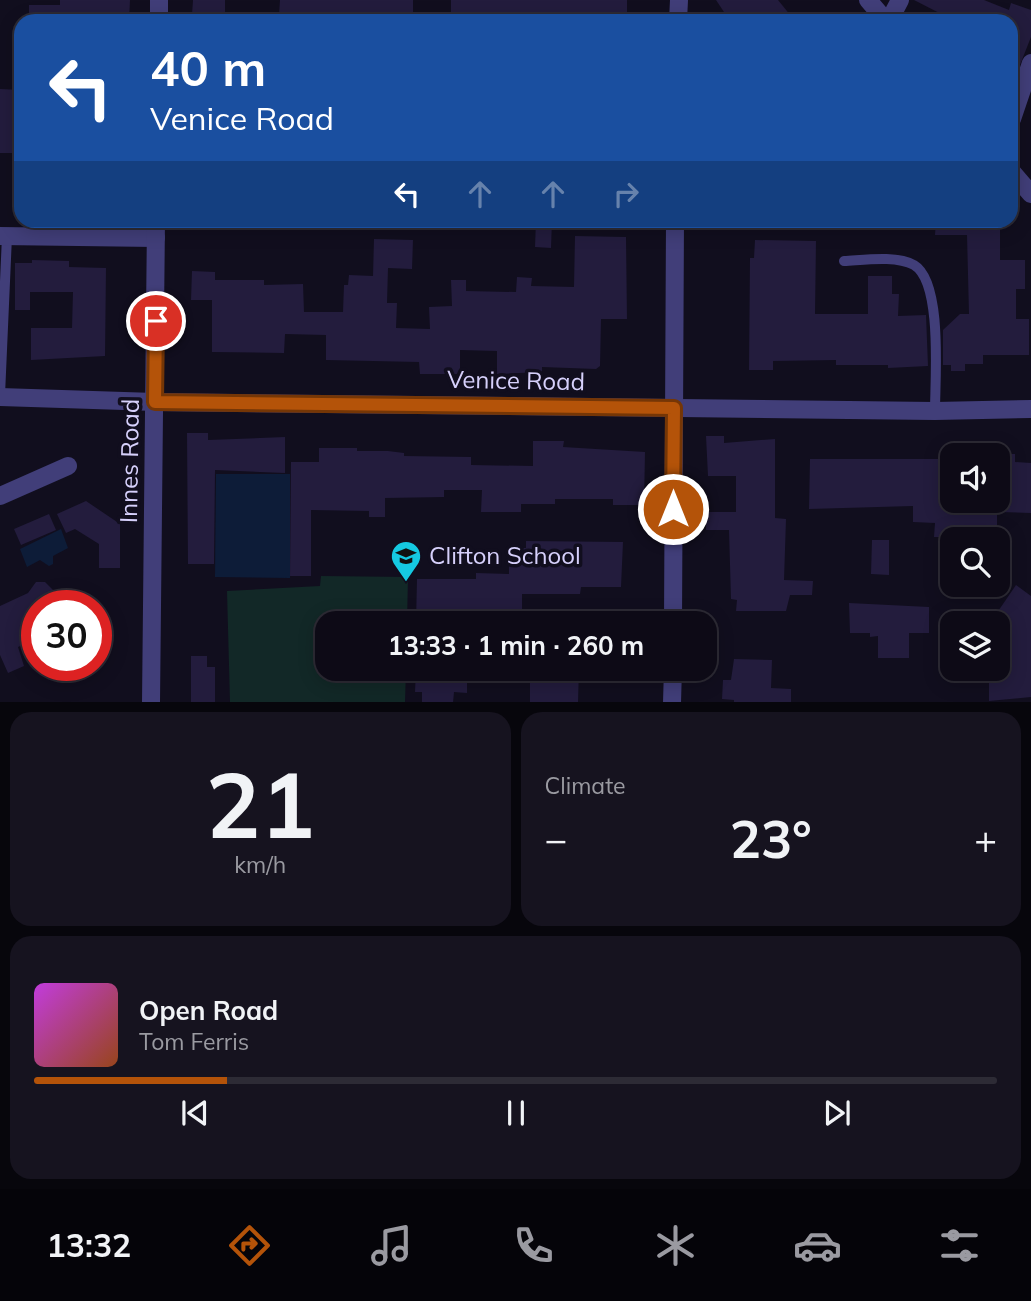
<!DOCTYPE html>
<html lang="en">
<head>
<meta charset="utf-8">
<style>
	body { margin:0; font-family:Mulish,sans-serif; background:#16131f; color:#f1f3f6; height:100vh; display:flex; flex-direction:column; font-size:26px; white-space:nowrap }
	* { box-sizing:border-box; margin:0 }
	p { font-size:23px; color:#9a9aa1 }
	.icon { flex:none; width:38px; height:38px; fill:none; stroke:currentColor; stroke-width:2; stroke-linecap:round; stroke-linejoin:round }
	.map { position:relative; height:702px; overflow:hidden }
	.details { display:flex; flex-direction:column; gap:10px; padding:10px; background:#07060c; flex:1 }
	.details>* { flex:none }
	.guide { position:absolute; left:14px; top:14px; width:1004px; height:214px; border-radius:21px; box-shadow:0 4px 18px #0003,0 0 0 2px #2d2b35; background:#1a4fa0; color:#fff; overflow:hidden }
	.fabs { position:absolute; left:940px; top:443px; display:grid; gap:14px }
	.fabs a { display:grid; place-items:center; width:70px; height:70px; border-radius:14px; background:#0d0a16; box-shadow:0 4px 18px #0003,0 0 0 2px #2d2b35; font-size:35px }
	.speed { position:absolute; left:21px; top:590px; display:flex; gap:14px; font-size:35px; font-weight:700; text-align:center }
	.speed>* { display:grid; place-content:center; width:91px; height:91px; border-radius:50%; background:#0d0a16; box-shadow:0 4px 18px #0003,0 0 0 2px #2d2b35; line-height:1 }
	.speed .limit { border:10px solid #d22; background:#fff; color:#111 }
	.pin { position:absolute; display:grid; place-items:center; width:60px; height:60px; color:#fff; margin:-30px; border:4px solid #fff; border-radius:50%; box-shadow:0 2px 7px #0007 }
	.me { position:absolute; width:77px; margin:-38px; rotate:0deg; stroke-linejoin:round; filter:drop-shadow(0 0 5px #0008) }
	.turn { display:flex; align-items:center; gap:24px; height:147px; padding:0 21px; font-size:32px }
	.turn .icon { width:91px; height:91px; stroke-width:2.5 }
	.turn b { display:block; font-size:49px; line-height:60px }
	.lanes { display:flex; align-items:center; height:66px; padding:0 21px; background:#0003; justify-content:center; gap:35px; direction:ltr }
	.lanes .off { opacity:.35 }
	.big { font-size:52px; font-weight:700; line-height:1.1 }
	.details .widget { flex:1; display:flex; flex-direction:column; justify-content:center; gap:10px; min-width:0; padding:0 24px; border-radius:21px; background:#16131f }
	.details .dial { align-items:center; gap:0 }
	.dial b { font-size:91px; line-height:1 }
	.song { display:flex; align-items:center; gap:21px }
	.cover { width:84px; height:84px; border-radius:10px; background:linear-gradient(135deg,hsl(290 70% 55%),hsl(20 70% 35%)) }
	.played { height:7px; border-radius:4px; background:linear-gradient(90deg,#b45309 20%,#2d2b35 20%) }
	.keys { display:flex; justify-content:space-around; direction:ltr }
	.heat { display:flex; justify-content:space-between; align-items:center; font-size:38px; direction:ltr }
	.details .tiles { flex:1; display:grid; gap:10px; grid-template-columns:1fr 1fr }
	.widget:last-child { grid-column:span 2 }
	.trip { position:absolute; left:315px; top:611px; width:402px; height:70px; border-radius:21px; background:#0d0a16; box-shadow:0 4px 18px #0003,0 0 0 2px #2d2b35; font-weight:700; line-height:70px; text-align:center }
	.tab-bar { display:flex; height:112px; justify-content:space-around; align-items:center; background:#050409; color:#9a9aa1 }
	.tab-bar .icon { width:49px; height:49px }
	.tab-bar .on { color:#b45309 }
	.tab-bar b { font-size:32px; color:#f1f3f6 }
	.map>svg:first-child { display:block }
	.green { fill:#122827 }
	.water { fill:#0d1c38 }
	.building { fill:#231c3d }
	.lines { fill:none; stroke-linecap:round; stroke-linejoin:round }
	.service { stroke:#413e79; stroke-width:10 }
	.minor { stroke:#413e79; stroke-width:18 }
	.tertiary { stroke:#413e79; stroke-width:18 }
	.route-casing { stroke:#753606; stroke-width:18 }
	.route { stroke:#b45309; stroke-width:12 }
	.labels { text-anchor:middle; stroke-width:7; stroke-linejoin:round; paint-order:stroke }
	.street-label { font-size:24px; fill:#d6d0fb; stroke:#110e1e }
	.poi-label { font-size:24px; fill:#d6d0fb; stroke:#110e1e; text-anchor:start }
</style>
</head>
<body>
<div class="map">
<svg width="1031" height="703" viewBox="0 0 1031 703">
	<rect width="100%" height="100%" fill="#110e1e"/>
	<path class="green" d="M321,576L408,577L407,623H327V668L406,669L405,702H230L227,591L320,586Z"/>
	<g class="water">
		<path d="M216,474H290V578L215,577Z"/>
		<path d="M61,529L68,548L53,556V564L49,566L40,560L27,567L20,549Z"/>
	</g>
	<g class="building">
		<path d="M60,0H130L129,21H29V5H60Z"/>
		<path d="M193,0H225V16L192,15Z"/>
		<path d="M280,0H413V21H300V15H279Z"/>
		<rect x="451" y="0" width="176" height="21"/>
		<path d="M716,0H778L795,21H730Z"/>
		<path d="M914,0H984L1009,10L1011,3L1031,10V37L1012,85V21H955Z"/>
		<path d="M0,89L21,90V153H0Z"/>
		<path d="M536,220H552L551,248L535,247Z"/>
		<path d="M936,220H1000V260H1025V289H1016V319H1029V355H983V364H965V371H951V365H943V330L960,314H969L967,235H935Z"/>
		<path d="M575,236L626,237L627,319H601L600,366L596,369L542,367V372L497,374V351L460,350V374H420L419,362L326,360V335L285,334L284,353L212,352V300H191L192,271L215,272V280H264V285L303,284L304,312H343L344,285H348L349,275L373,276L374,239L413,240L412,269L388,268L387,303H397L396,328L430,329L429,307L452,306L451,280H466V291L516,292L517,277L532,278L531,286L574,287Z"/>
		<path d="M755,240L816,241L815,314H868V276H892V294H899L898,316L926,315L928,366L888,368V365H836V360L773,361V370H749L750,258H754Z"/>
		<path d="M32,260L69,261V267L106,268L105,356L31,360V328H72L73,292H30V310H15V263H32Z"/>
		<path d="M187,433H208V440L285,437V473L215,470L214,564H188Z"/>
		<path d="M706,436H724V443L775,439V518L786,519L784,580L813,581L812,595H790L786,611H736L737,600L731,599L729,530H706V512H736V476H708Z"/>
		<path d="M533,441H564L563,447L645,452L644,505H613V499H555V504H521V512H481L482,490H444V497L385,498V517H369V511L311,510V576H290L291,462H319V448H357V451H388L404,453V456L471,457V465L533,466Z"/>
		<path d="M998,454H1015V462L1031,463V513L998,512Z"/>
		<path d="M810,459H952V500H997V532L949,530V537H934L935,523L913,522V506L809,509Z"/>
		<path d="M86,501L120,524V568H99V544L75,529L66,533L57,514Z"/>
		<path d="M49,514L56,530L21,545L14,529Z"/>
		<path d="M872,540H889V575L871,574Z"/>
		<path d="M526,541L623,542L621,587H581L580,594H522V620L497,619V623H416L417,579H476V573L509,574V548H526Z"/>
		<path d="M36,582H45L69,606H37V638L18,647L24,666L8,673L0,655V606L28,593Z"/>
		<path d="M1016,585L1031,596V697L989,701V668H998V623H990Z"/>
		<path d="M849,603L929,607V633H909V658H878V636L870,637V633H850Z"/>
		<path d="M191,656H207V667H215V703H191Z"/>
		<path d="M734,659L772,660L771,688L791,689V703H734V700L722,699L723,680H731Z"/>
		<path d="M416,668H467V693L454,692L453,703H422V692H415Z"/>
		<path d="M530,668H579L578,703H530Z"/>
	</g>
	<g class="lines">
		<g class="service">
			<path d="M844,261C864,260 896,255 914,265C943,282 935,380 935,411"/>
			<path d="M0,395L7,236"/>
		</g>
		<g class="minor">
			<path d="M678,21L679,0"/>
			<path d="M889,21L900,0"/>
			<path d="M1012,119L1031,63"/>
			<path d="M0,236L156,238"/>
			<path d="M0,397L155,402L935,411L1031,409"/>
			<path d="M0,496L68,466"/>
			<path d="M673,623L675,220"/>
			<path d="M672,703L673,668"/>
		</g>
		<g class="tertiary">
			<path d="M868,0L886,21"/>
			<path d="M159,21V0"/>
			<path d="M1012,172L1031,194"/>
			<path d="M151,703L156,220"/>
		</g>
	</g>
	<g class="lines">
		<g class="route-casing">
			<path id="route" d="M156,321L155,402L674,408L673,509"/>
		</g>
		<use href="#route" class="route"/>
	</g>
	<defs>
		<g id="school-pin" transform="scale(1.575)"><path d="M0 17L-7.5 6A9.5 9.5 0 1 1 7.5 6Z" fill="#15c9e2" stroke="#110e1e"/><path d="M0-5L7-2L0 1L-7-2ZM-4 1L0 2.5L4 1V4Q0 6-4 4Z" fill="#111"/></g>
	</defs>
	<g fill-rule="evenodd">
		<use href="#school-pin" x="406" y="556"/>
	</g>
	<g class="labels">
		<g class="street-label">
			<text transform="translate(516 381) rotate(1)" y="8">Venice Road</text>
			<text transform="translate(130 461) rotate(-89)" y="8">Innes Road</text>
		</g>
		<g class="poi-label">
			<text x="429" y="564">Clifton School</text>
		</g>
	</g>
</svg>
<div class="fabs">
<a><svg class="icon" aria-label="sound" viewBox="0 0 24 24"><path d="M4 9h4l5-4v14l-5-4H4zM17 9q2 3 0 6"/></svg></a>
<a><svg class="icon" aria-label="search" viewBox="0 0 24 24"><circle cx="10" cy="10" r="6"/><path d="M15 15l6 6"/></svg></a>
<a><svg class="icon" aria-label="layers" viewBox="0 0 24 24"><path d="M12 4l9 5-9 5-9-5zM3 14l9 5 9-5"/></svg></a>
</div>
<div class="speed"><div class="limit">30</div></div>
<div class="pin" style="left:156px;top:321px;background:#d93025"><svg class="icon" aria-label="arrive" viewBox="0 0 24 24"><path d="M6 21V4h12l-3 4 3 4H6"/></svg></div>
<svg class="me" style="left:673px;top:509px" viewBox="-20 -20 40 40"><circle r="17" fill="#b45309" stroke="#fff" stroke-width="3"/><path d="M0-11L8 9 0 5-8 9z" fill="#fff"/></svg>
<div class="trip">13:33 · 1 min · 260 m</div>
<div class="guide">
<div class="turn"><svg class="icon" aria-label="left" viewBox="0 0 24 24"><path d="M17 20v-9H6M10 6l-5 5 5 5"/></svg><div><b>40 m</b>Venice Road</div></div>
<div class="lanes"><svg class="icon" aria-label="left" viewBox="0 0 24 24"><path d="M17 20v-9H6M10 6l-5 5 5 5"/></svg><svg class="icon off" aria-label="ahead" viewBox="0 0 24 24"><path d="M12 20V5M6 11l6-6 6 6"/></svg><svg class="icon off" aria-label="ahead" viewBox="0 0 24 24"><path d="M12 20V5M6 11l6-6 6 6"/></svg><svg class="icon off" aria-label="right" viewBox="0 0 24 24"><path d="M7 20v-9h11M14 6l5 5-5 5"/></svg></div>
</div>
</div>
<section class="details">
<div class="tiles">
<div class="widget dial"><b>21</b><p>km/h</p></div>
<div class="widget"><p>Climate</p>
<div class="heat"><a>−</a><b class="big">23°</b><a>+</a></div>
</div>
<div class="widget">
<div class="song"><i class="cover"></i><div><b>Open Road</b><p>Tom Ferris</p></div></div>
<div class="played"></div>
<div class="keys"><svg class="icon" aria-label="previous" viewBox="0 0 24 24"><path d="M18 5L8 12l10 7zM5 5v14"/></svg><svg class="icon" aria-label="pause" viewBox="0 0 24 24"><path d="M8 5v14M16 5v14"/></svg><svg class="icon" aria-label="next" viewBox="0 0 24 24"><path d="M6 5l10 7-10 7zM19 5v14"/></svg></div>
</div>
</div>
</section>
<nav class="tab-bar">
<b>13:32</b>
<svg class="icon on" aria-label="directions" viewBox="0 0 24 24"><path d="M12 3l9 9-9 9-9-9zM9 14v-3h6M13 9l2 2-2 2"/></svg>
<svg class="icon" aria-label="music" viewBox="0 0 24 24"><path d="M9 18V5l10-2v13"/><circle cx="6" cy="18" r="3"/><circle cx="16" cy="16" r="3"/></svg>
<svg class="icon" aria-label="phone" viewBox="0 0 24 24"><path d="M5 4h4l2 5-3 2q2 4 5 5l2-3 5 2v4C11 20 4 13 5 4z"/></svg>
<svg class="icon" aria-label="climate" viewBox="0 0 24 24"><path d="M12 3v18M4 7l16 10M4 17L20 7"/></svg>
<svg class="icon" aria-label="car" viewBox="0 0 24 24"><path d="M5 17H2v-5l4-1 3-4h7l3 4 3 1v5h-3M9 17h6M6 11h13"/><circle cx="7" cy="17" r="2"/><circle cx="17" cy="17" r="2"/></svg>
<svg class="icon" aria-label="filters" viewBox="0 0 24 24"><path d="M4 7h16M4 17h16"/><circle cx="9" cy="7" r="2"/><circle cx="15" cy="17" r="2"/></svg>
</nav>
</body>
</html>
